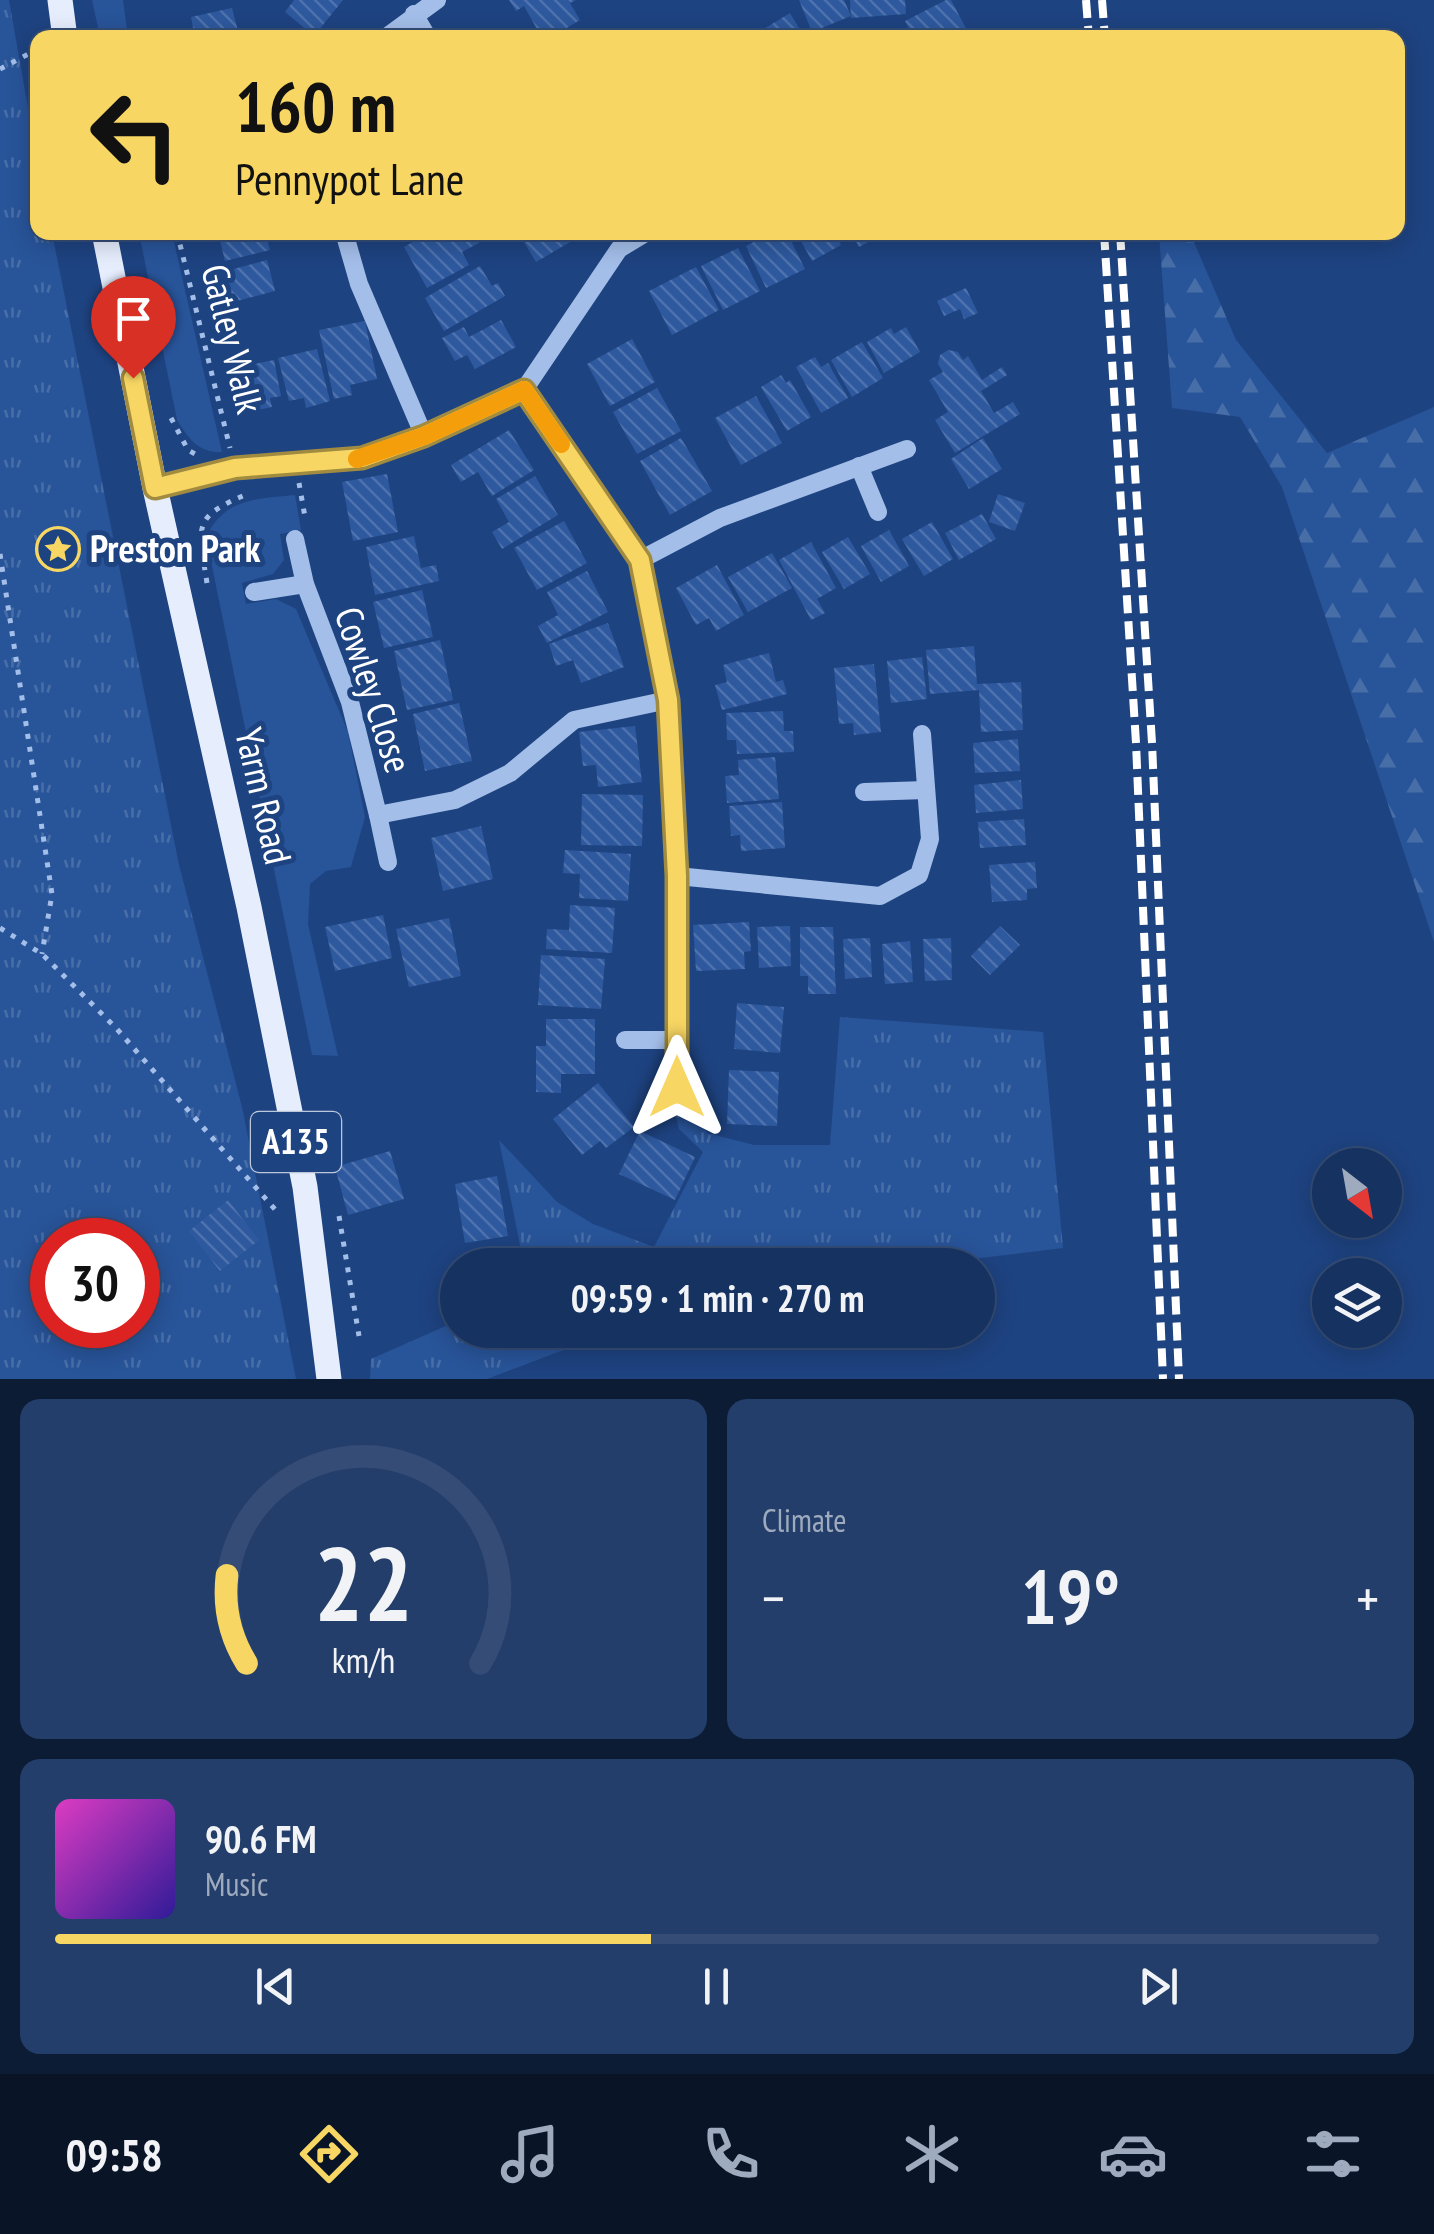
<!DOCTYPE html>
<html lang="en">
<head>
<meta charset="utf-8">
<style>
	body { margin:0; font-family:"PT Sans Narrow",sans-serif; background:#233e6a; color:#f1f3f6; height:100vh; display:flex; flex-direction:column; font-size:38px; white-space:nowrap }
	* { box-sizing:border-box; margin:0 }
	p { font-size:32px; color:#9eaabd }
	.icon { flex:none; width:55px; height:55px; fill:none; stroke:currentColor; stroke-width:2; stroke-linecap:round; stroke-linejoin:round }
	.map { position:relative; height:1379px; overflow:hidden }
	.panel { display:flex; flex-direction:column; gap:20px; padding:20px; background:#0c1c35; flex:1 }
	.panel>* { flex:none }
	.banner { position:absolute; left:30px; top:30px; width:1375px; height:210px; border-radius:20px; box-shadow:0 5px 25px #0003,0 0 0 2px #354d76; background:#f7d663; color:#111; overflow:hidden }
	.needle { width:65px; rotate:149deg }
	.buttons { position:absolute; left:1312px; top:1148px; display:grid; gap:20px }
	.buttons a { display:grid; place-items:center; width:90px; height:90px; border-radius:50%; background:#163261; box-shadow:0 5px 25px #0003,0 0 0 2px #354d76; font-size:50px }
	.speed { position:absolute; left:30px; top:1218px; display:flex; gap:20px; font-size:50px; font-weight:700; text-align:center }
	.speed>* { display:grid; place-content:center; width:130px; height:130px; border-radius:50%; background:#163261; box-shadow:0 5px 25px #0003,0 0 0 2px #354d76; line-height:1 }
	.speed .limit { border:15px solid #d22; background:#fff; color:#111 }
	.pin { position:absolute; display:grid; place-items:center; width:85px; height:85px; color:#fff; margin:-102px -42px; border-radius:50% 50% 50% 0; rotate:-45deg; box-shadow:0 0 10px #0007 }
	.pin .icon { rotate:45deg }
	.me { position:absolute; width:110px; margin:-55px; rotate:0deg; stroke-linejoin:round; filter:drop-shadow(0 0 8px #0008) }
	.turn { display:flex; align-items:center; gap:35px; height:210px; padding:0 40px; font-size:45px }
	.turn .icon { width:130px; height:130px; stroke-width:2.5 }
	.turn b { display:block; font-size:70px; line-height:85px }
	.big { font-size:75px; font-weight:800; line-height:1.1 }
	.panel .widget { flex:1; display:flex; flex-direction:column; justify-content:center; gap:15px; min-width:0; padding:0 35px; border-radius:20px; background:#233e6a }
	.panel .dial { align-items:center; gap:0 }
	.dial svg { height:260px; overflow:visible; fill:none; stroke:#354d76; stroke-width:7; stroke-linecap:round; text-anchor:middle }
	.dial text { fill:#f1f3f6; stroke:none }
	.song { display:flex; align-items:center; gap:30px }
	.cover { width:120px; height:120px; border-radius:15px; background:linear-gradient(135deg,hsl(310 70% 55%),hsl(250 70% 35%)) }
	.played { height:10px; border-radius:5px; background:linear-gradient(90deg,#f7d663 45%,#354d76 45%) }
	.keys { display:flex; justify-content:space-around; direction:ltr }
	.heat { display:flex; justify-content:space-between; align-items:center; font-size:55px; direction:ltr }
	.panel .tiles { flex:1; display:grid; gap:20px; grid-template-columns:1fr 1fr }
	.widget:last-child { grid-column:span 2 }
	.trip { position:absolute; left:440px; top:1248px; width:555px; height:100px; border-radius:50px; background:#163261; box-shadow:0 5px 25px #0003,0 0 0 2px #354d76; font-weight:800; line-height:100px; text-align:center }
	.tabs { display:flex; height:160px; justify-content:space-around; align-items:center; background:#091427; color:#9eaabd }
	.tabs .icon { width:70px; height:70px }
	.tabs .selected { color:#f7d663 }
	.tabs b { font-size:45px; color:#f1f3f6 }
	.map>svg:first-child { display:block }
	.grass { fill:#285499 }
	.forest { fill:url(#forest-firs) }
	.park { fill:url(#park-tufts); fill-rule:evenodd }
	.building { fill:url(#building-back-hatch) }
	.lines { fill:none; stroke-linecap:round; stroke-linejoin:round }
	.path { stroke:#a3bee9; stroke-width:5; stroke-dasharray:5 8; stroke-linecap:butt }
	.minor { stroke:#a3bee9; stroke-width:18 }
	.major { stroke:#e6eefe; stroke-width:25 }
	.rail { stroke:#fff; stroke-width:8; stroke-dasharray:18 8; stroke-linecap:butt }
	.route-casing { stroke:#a18b40; stroke-width:25 }
	.route { stroke:#f7d663; stroke-width:18 }
	.slow { stroke:#f59e0b; stroke-width:18 }
	.labels { text-anchor:middle; stroke-width:10; stroke-linejoin:round; paint-order:stroke }
	.shield { fill:#1e4381; stroke:#bcc7d9; stroke-width:2.5 }
	.shield-label { font-size:35px; font-weight:bold; fill:#fff }
	.street-label { font-size:38px; fill:#fff; stroke:#1e4381 }
	.poi-label { font-size:38px; font-weight:bold; fill:#fff; stroke:#1e4381; text-anchor:start }
</style>
</head>
<body>
<div class="map">
<svg width="1434" height="1379" viewBox="0 0 1434 1379">
	<defs>
		<pattern id="forest-firs" width="22" height="20" patternUnits="userSpaceOnUse" patternTransform="scale(2.5)"><rect width="22" height="20" fill="#285499"/><path d="M5 1l3.5 6h-7zM16 11l3.5 6h-7z" fill="#486ea8"/></pattern>
		<pattern id="park-tufts" width="24" height="20" patternUnits="userSpaceOnUse" patternTransform="scale(2.5)"><rect width="24" height="20" fill="#285499"/><path d="M3 7l-1-3M5 7V3M7 7l1-3M15 17l-1-3M17 17v-4M19 17l1-3" fill="none" stroke="#486ea8"/></pattern>
		<pattern id="building-back-hatch" width="6" height="6" patternUnits="userSpaceOnUse" patternTransform="scale(2.5)"><rect width="6" height="6" fill="#2e599e"/><path d="M-1 5l2 2M0 0l6 6M5-1l2 2" fill="none" stroke="#4d72ad"/></pattern>
	</defs>
	<rect width="100%" height="100%" fill="#1e4381"/>
	<g class="grass">
		<path d="M92,0H123L128,37H100Z"/>
		<path d="M139,233H172L222,452C198,453 189,439 177,420Z"/>
		<path d="M295,495L301,530L280,534L284,560L273,574L242,583L246,604L276,599L296,609L348,732L365,817L351,867L326,871L310,884L308,924L338,1056L312,1055L206,537C225,498 255,499 295,495Z"/>
	</g>
	<path class="forest" d="M1159,233H1190L1236,340L1327,453L1434,407V942L1282,487L1240,417L1172,408Z"/>
	<g class="park">
		<path d="M0,0H9L37,159L38,232L52,233L179,865L242,1107L296,1379H0ZM52,1240H138V1325H52Z"/>
		<path d="M840,1017L1043,1032L1063,1248L922,1265H524L499,1140L557,1202L593,1224L654,1247L703,1152L679,1129L668,1087L689,1089L695,1113L707,1133L754,1145H830Z"/>
		<path d="M457,1321L458,1330H616L487,1379H370L371,1359Z"/>
	</g>
	<g class="building">
		<path d="M294,0H343L314,36L285,12Z"/>
		<path d="M509,0H576L570,3L580,20L550,38H542L524,6L516,11Z"/>
		<path d="M799,0H844L851,16L812,32Z"/>
		<path d="M850,0H905L906,14L851,18Z"/>
		<path d="M946,0H951L971,38H914L905,21Z"/>
		<path d="M232,8L238,31L249,28L251,38H195L191,17Z"/>
		<path d="M790,13L805,38H749Z"/>
		<path d="M218,232H265L270,250L225,261Z"/>
		<path d="M430,232H473L479,243L462,252L469,265L427,288L404,247Z"/>
		<path d="M518,232H574L577,238L536,262Z"/>
		<path d="M796,232H835L841,245L812,261Z"/>
		<path d="M851,232H887L859,247Z"/>
		<path d="M787,233L805,269L766,288L746,246L767,235L771,242Z"/>
		<path d="M738,248L760,291L723,310L701,266Z"/>
		<path d="M267,260L275,291L229,303L222,272Z"/>
		<path d="M480,266L492,286L498,283L505,296L444,331L425,298Z"/>
		<path d="M696,267L719,310L672,335L649,291Z"/>
		<path d="M966,288L978,313L964,319L960,309L944,316L937,301Z"/>
		<path d="M501,320L516,347L475,369L467,355L455,361L442,338L464,327L469,337Z"/>
		<path d="M365,321L377,379L350,385L352,395L334,399L319,330Z"/>
		<path d="M906,327L920,352L884,373L867,342L891,328L894,334Z"/>
		<path d="M632,339L655,382L610,406L587,364Z"/>
		<path d="M862,342L883,378L852,397L831,360Z"/>
		<path d="M317,349L330,401L306,408L304,398L289,401L278,358Z"/>
		<path d="M948,350L958,352L963,360L968,356L982,380L1002,367L1007,375L981,391L994,413L1013,402L1020,414L955,453L935,420L948,412L929,380L943,372L938,364L940,355Z"/>
		<path d="M815,357L821,367L828,363L848,398L821,413L796,367Z"/>
		<path d="M274,360L281,396L270,398L272,407L238,414L228,369Z"/>
		<path d="M781,375L786,383L790,380L811,417L787,431L761,387Z"/>
		<path d="M657,388L681,431L637,454L613,412Z"/>
		<path d="M756,396L782,443L741,465L715,418Z"/>
		<path d="M509,430L534,470L492,496L478,472L461,482L451,465Z"/>
		<path d="M681,438L712,491L670,515L640,461Z"/>
		<path d="M983,438L1002,469L969,489L951,459Z"/>
		<path d="M387,474L398,532L353,541L342,482Z"/>
		<path d="M535,476L558,515L502,549L492,532L509,522L496,499Z"/>
		<path d="M998,494L1025,503L1015,531L989,522Z"/>
		<path d="M982,514L996,539L959,560L945,533Z"/>
		<path d="M564,521L587,563L537,590L514,548Z"/>
		<path d="M932,522L953,559L924,576L902,539Z"/>
		<path d="M889,530L909,566L881,582L861,546Z"/>
		<path d="M414,536L421,568L436,565L439,581L375,595L366,547Z"/>
		<path d="M848,537L870,574L844,589L822,552Z"/>
		<path d="M811,542L836,588L817,599L825,613L811,620L779,560Z"/>
		<path d="M772,553L792,588L748,612L728,577Z"/>
		<path d="M717,565L744,615L716,631L709,618L696,625L676,588Z"/>
		<path d="M587,571L608,612L547,643L538,626L558,615L547,592Z"/>
		<path d="M422,590L433,637L384,648L373,602Z"/>
		<path d="M608,623L624,667L581,683L573,660L556,666L549,644Z"/>
		<path d="M440,640L453,700L407,710L394,651Z"/>
		<path d="M974,646L977,684L1021,682L1023,730L981,732L979,690L930,694L926,650Z"/>
		<path d="M769,653L776,682L783,680L787,694L722,710L715,685L727,682L723,665Z"/>
		<path d="M922,657L927,699L891,703L887,661Z"/>
		<path d="M874,664L881,732L854,735L853,723L839,724L834,668Z"/>
		<path d="M459,703L472,761L425,771L413,714Z"/>
		<path d="M783,711L784,731H793L794,752L737,754L736,740H727L726,713Z"/>
		<path d="M635,726L642,782L598,787L596,765L583,766L579,732Z"/>
		<path d="M1018,739L1020,771L975,773L973,743Z"/>
		<path d="M775,757L779,799L727,803L725,776L739,775L738,760Z"/>
		<path d="M1021,780L1023,809L976,813L974,785Z"/>
		<path d="M582,794L643,795L642,846L581,845Z"/>
		<path d="M782,802L785,848L741,851L740,835L731,836L729,806Z"/>
		<path d="M1024,819L1026,845L980,848L978,822Z"/>
		<path d="M481,826L493,879L443,891L431,838Z"/>
		<path d="M565,850L631,854L628,901L579,898L580,874L563,873Z"/>
		<path d="M1035,862L1037,888L1027,889V900L992,902L989,865Z"/>
		<path d="M570,905L615,908L612,953L546,949L547,929L569,930Z"/>
		<path d="M383,915L392,958L335,971L325,927Z"/>
		<path d="M449,918L461,976L409,987L396,929Z"/>
		<path d="M749,922L751,951L744,952L745,969L696,971L693,925Z"/>
		<path d="M790,926L791,966L759,968L757,927Z"/>
		<path d="M1000,926L1020,945L990,975L971,956Z"/>
		<path d="M800,927H833L836,994H808V976H800Z"/>
		<path d="M870,938L872,977L845,979L843,939Z"/>
		<path d="M951,938L952,980L925,981L923,939Z"/>
		<path d="M910,941L913,982L885,984L882,944Z"/>
		<path d="M541,955L605,959L601,1009L538,1005Z"/>
		<path d="M737,1003L784,1007L780,1053L734,1049Z"/>
		<path d="M546,1019H595V1074H561V1093L536,1092V1046H546Z"/>
		<path d="M729,1070L779,1072L777,1126L727,1124Z"/>
		<path d="M598,1083L634,1127L606,1148L600,1141L582,1155L553,1119Z"/>
		<path d="M640,1131L695,1157L675,1200L619,1174Z"/>
		<path d="M390,1151L404,1199L348,1215L335,1167Z"/>
		<path d="M497,1176L508,1236L465,1243L455,1184Z"/>
		<path d="M228,1200L259,1240L220,1271L189,1231Z"/>
	</g>
	<g class="lines">
		<g class="path">
			<path d="M0,69L38,49"/>
			<path d="M177,232L230,448"/>
			<path d="M171,418L188,450L195,454"/>
			<path d="M299,483L305,517"/>
			<path d="M0,554L52,894L42,954"/>
			<path d="M207,583C198,525 191,517 250,493"/>
			<path d="M0,928L42,954L116,1028L279,1214"/>
			<path d="M339,1216L359,1336"/>
		</g>
		<g class="minor">
			<path d="M414,14L428,38"/>
			<path d="M385,38L437,0"/>
			<path d="M344,232L359,284L424,436"/>
			<path d="M524,390L619,249L647,232"/>
			<path d="M859,466L878,512"/>
			<path d="M155,488L235,468L362,458L424,436L524,390L640,560L668,700L677,876V1087"/>
			<path d="M295,539L305,584L350,702L378,815L455,800L510,773L574,720L668,700"/>
			<path d="M640,560L720,518L907,449"/>
			<path d="M254,592L305,584"/>
			<path d="M864,792L926,790"/>
			<path d="M378,815L388,862"/>
			<path d="M677,876L880,896L919,875L930,839L922,734"/>
			<path d="M625,1040H677"/>
		</g>
		<g class="major">
			<path d="M60,0L65,38"/>
			<path d="M104,232L155,488L249,907L305,1187L329,1379"/>
		</g>
		<g class="rail">
			<path d="M1086,0L1089,38"/>
			<path d="M1102,0L1105,38"/>
			<path d="M1104,232L1136,743L1163,1379"/>
			<path d="M1120,232L1152,743L1179,1379"/>
		</g>
	</g>
	<g class="lines">
		<g class="route-casing">
			<path id="route" d="M133,378L155,488L235,468L362,458L424,436L524,390L640,560L668,700L677,876V1087"/>
		</g>
		<use href="#route" class="route"/>
		<path class="slow" d="M357,459L424,436L524,390L561,444"/>
	</g>
	<defs>
		<g id="sight-ring" transform="scale(2.25)"><circle r="9.5" fill="#1e4381" stroke="#f7d663" stroke-width="1.5"/><path d="M0-6L1.8-2.2L6-1.7L2.9 1.2L3.7 5.4L0 3.3L-3.7 5.4L-2.9 1.2L-6-1.7L-1.8-2.2Z" fill="#f7d663"/></g>
	</defs>
	<g fill-rule="evenodd">
		<use href="#sight-ring" x="58" y="549"/>
	</g>
	<g class="labels">
		<rect class="shield" x="251" y="1112" width="90" height="60" rx="8"/>
		<g class="shield-label">
			<text x="296" y="1154">A135</text>
		</g>
		<g class="street-label">
			<text transform="translate(232 339) rotate(76)" y="13">Gatley Walk</text>
			<text transform="translate(373 690) rotate(72)" y="13">Cowley Close</text>
			<text transform="translate(263 796) rotate(77)" y="13">Yarm Road</text>
		</g>
		<g class="poi-label">
			<text x="90" y="562">Preston Park</text>
		</g>
	</g>
</svg>
<div class="buttons">
<a><svg class="needle" viewBox="-14 -14 28 28"><path d="M0-13l5 13h-10z" fill="#e53935"/><path d="M0 13l5-13h-10z" fill="#9eaabd"/></svg></a>
<a><svg class="icon" aria-label="layers" viewBox="0 0 24 24"><path d="M12 4l9 5-9 5-9-5zM3 14l9 5 9-5"/></svg></a>
</div>
<div class="speed"><div class="limit">30</div></div>
<div class="pin" style="left:133px;top:378px;background:#d93025"><svg class="icon" aria-label="arrive" viewBox="0 0 24 24"><path d="M6 21V4h12l-3 4 3 4H6"/></svg></div>
<svg class="me" style="left:677px;top:1087px" viewBox="-20 -20 40 40"><path d="M0-17L14 15 0 8-14 15z" fill="#f7d663" stroke="#fff" stroke-width="4"/></svg>
<div class="trip">09:59 · 1 min · 270 m</div>
<div class="banner">
<div class="turn"><svg class="icon" aria-label="left" viewBox="0 0 24 24"><path d="M17 20v-9H6M10 6l-5 5 5 5"/></svg><div><b>160 m</b>Pennypot Lane</div></div>
</div>
</div>
<section class="panel">
<div class="tiles">
<div class="widget dial"><svg viewBox="0 0 100 80">
<path d="M14 69A42 42 0 1 1 86 69"/>
<path d="M14 69A42 42 0 0 1 8 42" stroke="#f7d663"/>
<text x="50" y="56" font-size="32" font-weight="700">22</text>
<text x="50" y="72" font-size="11">km/h</text>
</svg></div>
<div class="widget"><p>Climate</p>
<div class="heat"><a>−</a><b class="big">19°</b><a>+</a></div>
</div>
<div class="widget">
<div class="song"><i class="cover"></i><div><b>90.6 FM</b><p>Music</p></div></div>
<div class="played"></div>
<div class="keys"><svg class="icon" aria-label="previous" viewBox="0 0 24 24"><path d="M18 5L8 12l10 7zM5 5v14"/></svg><svg class="icon" aria-label="pause" viewBox="0 0 24 24"><path d="M8 5v14M16 5v14"/></svg><svg class="icon" aria-label="next" viewBox="0 0 24 24"><path d="M6 5l10 7-10 7zM19 5v14"/></svg></div>
</div>
</div>
</section>
<nav class="tabs">
<b>09:58</b>
<svg class="icon selected" aria-label="directions" viewBox="0 0 24 24"><path d="M12 3l9 9-9 9-9-9zM9 14v-3h6M13 9l2 2-2 2"/></svg>
<svg class="icon" aria-label="music" viewBox="0 0 24 24"><path d="M9 18V5l10-2v13"/><circle cx="6" cy="18" r="3"/><circle cx="16" cy="16" r="3"/></svg>
<svg class="icon" aria-label="phone" viewBox="0 0 24 24"><path d="M5 4h4l2 5-3 2q2 4 5 5l2-3 5 2v4C11 20 4 13 5 4z"/></svg>
<svg class="icon" aria-label="climate" viewBox="0 0 24 24"><path d="M12 3v18M4 7l16 10M4 17L20 7"/></svg>
<svg class="icon" aria-label="car" viewBox="0 0 24 24"><path d="M5 17H2v-5l4-1 3-4h7l3 4 3 1v5h-3M9 17h6M6 11h13"/><circle cx="7" cy="17" r="2"/><circle cx="17" cy="17" r="2"/></svg>
<svg class="icon" aria-label="filters" viewBox="0 0 24 24"><path d="M4 7h16M4 17h16"/><circle cx="9" cy="7" r="2"/><circle cx="15" cy="17" r="2"/></svg>
</nav>
</body>
</html>
